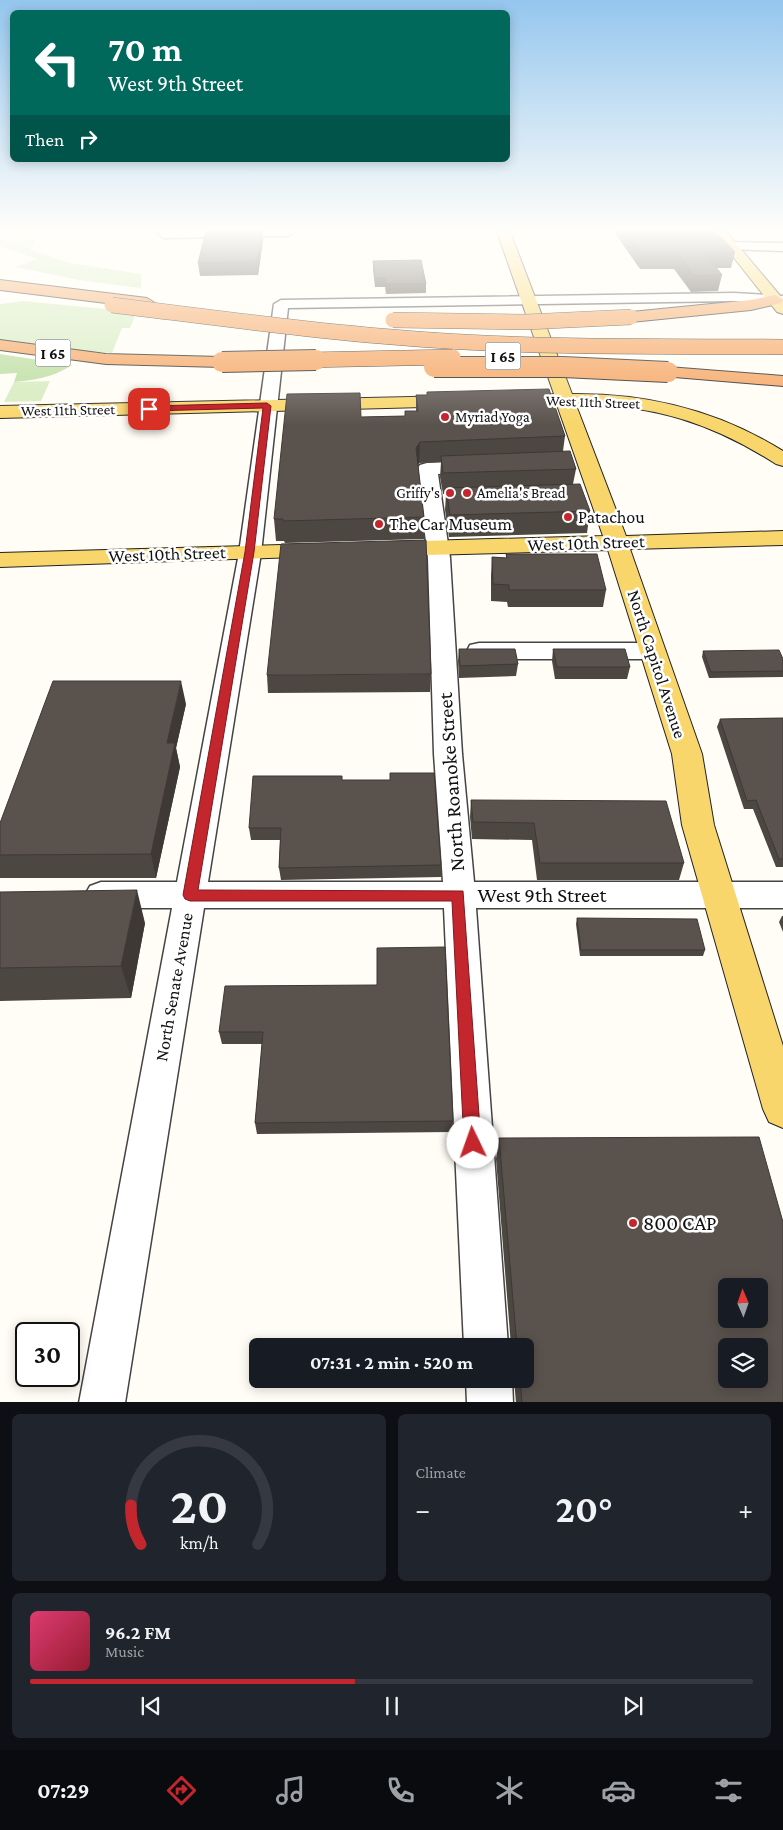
<!DOCTYPE html>
<html lang="en">
<head>
<meta charset="utf-8">
<style>
	body { margin:0; font-family:"Crimson Pro",serif; background:#20242c; color:#f1f3f6; height:100vh; display:flex; flex-direction:column; font-size:19px; white-space:nowrap }
	* { box-sizing:border-box; margin:0 }
	p { font-size:16px; color:#9ea1a6 }
	.icon { flex:none; width:28px; height:28px; fill:none; stroke:currentColor; stroke-width:2; stroke-linecap:round; stroke-linejoin:round }
	.map { position:relative; height:1402px; overflow:hidden }
	.side { display:flex; flex-direction:column; gap:12px; padding:12px; background:#0d0f14; flex:1 }
	.side>* { flex:none }
	.top-card { position:absolute; left:10px; top:10px; width:500px; height:152px; border-radius:8px; box-shadow:0 2px 12px #0003; background:#00695c; color:#fff; overflow:hidden }
	.needle { width:32px; rotate:358deg }
	.fabs { position:absolute; left:718px; top:1278px; display:grid; gap:10px }
	.fabs a { display:grid; place-items:center; width:50px; height:50px; border-radius:8px; background:#171b24; box-shadow:0 2px 12px #0003; font-size:25px }
	.speed { position:absolute; left:15px; top:1322px; display:flex; gap:10px; font-size:25px; font-weight:700; text-align:center }
	.speed>* { display:grid; place-content:center; width:65px; height:65px; border-radius:50%; background:#171b24; box-shadow:0 2px 12px #0003; line-height:1 }
	.speed .limit { border:2px solid #111; border-radius:8px; background:#fff; color:#111 }
	.pin { position:absolute; display:grid; place-items:center; width:42px; height:42px; color:#fff; margin:-21px; border-radius:10px; box-shadow:0 2px 8px #0006 }
	.me { position:absolute; width:55px; margin:-28px; rotate:357deg; stroke-linejoin:round; filter:drop-shadow(0 0 4px #0008) }
	.turn { display:flex; align-items:center; gap:18px; height:105px; padding:0 15px; font-size:22px }
	.turn .icon { width:65px; height:65px; stroke-width:2.5 }
	.turn b { display:block; font-size:35px; line-height:42px }
	.then { display:flex; align-items:center; height:48px; padding:0 15px; background:#0003; gap:10px; font-size:19px }
	.big { font-size:38px; font-weight:700; line-height:1.1 }
	.side .tile { flex:1; display:flex; flex-direction:column; justify-content:center; gap:8px; min-width:0; padding:0 18px; border-radius:8px; background:#20242c }
	.side .dial { align-items:center; gap:0 }
	.dial svg { height:130px; overflow:visible; fill:none; stroke:#363941; stroke-width:7; stroke-linecap:round; text-anchor:middle }
	.dial text { fill:#f1f3f6; stroke:none }
	.song { display:flex; align-items:center; gap:15px }
	.cover { width:60px; height:60px; border-radius:8px; background:linear-gradient(135deg,hsl(340 70% 55%),hsl(350 70% 35%)) }
	.played { height:5px; border-radius:2px; background:linear-gradient(90deg,#c4262e 45%,#363941 45%) }
	.keys { display:flex; justify-content:space-around; direction:ltr }
	.heat { display:flex; justify-content:space-between; align-items:center; font-size:28px; direction:ltr }
	.side .tiles { flex:1; display:grid; gap:12px; grid-template-columns:1fr 1fr }
	.tile:last-child { grid-column:span 2 }
	.trip { position:absolute; left:249px; top:1338px; width:285px; height:50px; border-radius:8px; background:#171b24; box-shadow:0 2px 12px #0003; font-weight:700; line-height:50px; text-align:center }
	.tabs { display:flex; height:80px; justify-content:space-around; align-items:center; background:#090b0e; color:#9ea1a6 }
	.tabs .icon { width:35px; height:35px }
	.tabs .selected { color:#c4262e }
	.tabs b { font-size:22px; color:#f1f3f6 }
	.map>svg:first-child { display:block }
	.green { fill:#d5ebbd }
	.forest { fill:#b9dc9c }
	.lines { fill:none; stroke-linecap:round; stroke-linejoin:round }
	.minor-casing { stroke:#444; stroke-width:3 }
	.major-casing { stroke:#222; stroke-width:2 }
	.highway-casing { stroke:#222; stroke-width:2 }
	.minor { fill:#fff; fill-rule:evenodd }
	.major { fill:#f9d66b; fill-rule:evenodd }
	.highway { fill:#f5a25d; fill-rule:evenodd }
	.highway-bridge-far1-casing { stroke:#222; stroke-width:16; stroke-linecap:butt }
	.highway-bridge-casing { stroke:#222; stroke-width:22; stroke-linecap:butt }
	.highway-bridge-far1 { stroke:#f5a25d; stroke-width:15 }
	.highway-bridge { stroke:#f5a25d; stroke-width:20 }
	.wall { fill:#4d4742 }
	.shaded-wall { fill:#3f3936 }
	.building { fill:#5a524d; stroke:#3f3936; fill-rule:evenodd }
	.route { fill:#c4262e; stroke:#7f191e }
	.poi-dot { fill:#c4262e; stroke:#fff; stroke-width:2 }
	.labels { text-anchor:middle; stroke-width:5; stroke-linejoin:round; paint-order:stroke }
	.far-street-label { font-size:15px; fill:#111; stroke:#fff }
	.far-poi-label { font-size:15px; fill:#111; stroke:#fff; text-anchor:start }
	.shield { fill:#fff; stroke:#585858; stroke-width:1 }
	.shield-label { font-size:16px; font-weight:bold; fill:#111 }
	.poi-label { font-size:18px; fill:#111; stroke:#fff; text-anchor:start }
	.street-label { font-size:18px; fill:#111; stroke:#fff }
	.near-street-label { font-size:21px; fill:#111; stroke:#fff }
	.near-poi-label { font-size:21px; fill:#111; stroke:#fff; text-anchor:start }
</style>
</head>
<body>
<div class="map">
<svg width="783" height="1403" viewBox="0 0 783 1403">
	<rect width="100%" height="100%" fill="#fffdf5"/>
	<g class="green">
		<path d="M36,239L30,250L70,263L141,274V288L79,280L16,267L37,259L0,246V240Z"/>
		<path d="M23,301L127,311L136,313L130,328H122L112,353L70,350L0,339V304Z"/>
		<path d="M50,381L41,401L4,402L14,382Z"/>
	</g>
	<path class="forest" d="M0,354L6,355L72,365C54,377 35,380 14,382L17,373L0,374Z"/>
	<g class="lines">
		<g class="minor-casing">
			<g id="minor">
				<path d="M257,229H290L294,232L288,236L164,238L158,234L164,230Z"/>
				<path d="M731,242L783,243V251L726,249L724,246Z"/>
				<path d="M734,293L783,296V304L734,301L288,308L261,553L208,882H443L434,754L428,558L417,469L420,465L427,463L476,461L483,463L486,467L483,471L438,474L450,558L462,754L474,882H783V908H476L508,1346H464L444,908H204L125,1403H79L172,908H101L90,904L85,895L90,886L101,882H177L239,553L274,304L281,300Z"/>
				<path d="M479,643H653L662,645L665,651L662,657L653,659H479L470,657L467,651L470,645Z"/>
				<path d="M466,1379H512L513,1403H467Z"/>
			</g>
		</g>
		<g class="major-casing">
			<g id="major">
				<path d="M496,229H509L572,394C648,393 719,411 783,451V466L776,464C712,423 653,404 576,405L626,536L783,531V545L630,549L702,754L714,825L783,1046V1128L769,1122L763,1109L682,825L672,754L608,550L389,556L381,554L378,549L381,544L389,542L603,536L557,405L541,404L539,400L541,396L554,394Z"/>
				<path d="M711,229H724L783,299V314L777,312Z"/>
				<path d="M455,396L462,398L464,402L462,406L0,418V406Z"/>
				<path d="M318,544L326,546L330,551L326,556L0,567V553Z"/>
			</g>
		</g>
		<g class="highway-casing">
			<g id="highway">
				<path d="M0,280L147,298L155,303L147,308L0,290Z"/>
				<path d="M775,295L783,300L781,303L751,310L631,322L623,317L631,312L751,300Z"/>
				<path d="M0,340L106,354L222,357L228,358L231,362L228,366L222,367L106,364L0,350Z"/>
				<path d="M668,367L783,376V386L662,376L659,372L662,368Z"/>
			</g>
		</g>
		<use href="#minor" class="minor"/>
		<use href="#major" class="major"/>
		<use href="#highway" class="highway"/>
		<g class="highway-bridge-far1-casing">
			<g id="highway-bridge-far1">
				<path d="M112,305C218,318 325,333 431,340C548,348 666,346 783,347"/>
				<path d="M393,320L526,322L631,317"/>
				<path d="M258,361L453,357"/>
			</g>
		</g>
		<g class="highway-bridge-casing">
			<g id="highway-bridge">
				<path d="M222,362L316,360"/>
				<path d="M434,367H563L668,372"/>
			</g>
		</g>
		<use href="#highway-bridge-far1" class="highway-bridge-far1"/>
		<use href="#highway-bridge" class="highway-bridge"/>
	</g>
	<g class="wall">
		<path d="M612,229H713L735,252L731,268H716L722,275L718,291L691,292L674,269H640Z"/>
		<path d="M263,240L258,275L200,276L198,263Z"/>
		<path d="M373,261L426,284V293L386,294L385,287H375L373,270Z"/>
		<path d="M427,392L565,436L563,451L576,469L573,484L590,511L587,533L449,537L445,510L446,494H443L440,477L441,462L419,463L418,466L424,517V539L285,543L284,541H276L274,519L361,417L405,416L416,411V395H427Z"/>
		<path d="M506,554L606,590L603,607H508L507,602L491,601V575L492,557L506,558Z"/>
		<path d="M459,649L518,664L516,676L459,678L458,661Z"/>
		<path d="M553,649L630,667L627,679H555L552,661Z"/>
		<path d="M703,651L783,659V677L709,678L702,657Z"/>
		<path d="M431,674L430,692L268,693L267,675Z"/>
		<path d="M186,704L176,748L180,767L156,878H0V823Z"/>
		<path d="M783,718V867H776L753,809H744L717,727L720,719Z"/>
		<path d="M342,780L441,865V877L281,880L279,868L280,840H251L249,828Z"/>
		<path d="M471,800L684,863L679,880H537L532,840L472,839L470,817Z"/>
		<path d="M0,892L145,923L131,998L0,1001Z"/>
		<path d="M782,916H783V932L779,922Z"/>
		<path d="M577,918L705,950L703,956H580L576,924Z"/>
		<path d="M377,985L453,1121L452,1132L257,1134L255,1123L262,1044H222L219,1032Z"/>
		<path d="M499,1138L783,1403H516L514,1379H525V1346H511L496,1159Z"/>
	</g>
	<g class="shaded-wall">
		<path d="M262,229L263,240L258,275L257,262Z"/>
		<path d="M420,442L419,463L415,469L416,448Z"/>
		<path d="M181,681L186,704L176,748L180,767L156,878L151,854L167,743Z"/>
		<path d="M137,890L145,923L131,998L121,966Z"/>
	</g>
	<g class="building">
		<path d="M223,229H262L257,262L198,263L206,231H223Z"/>
		<path d="M624,229H713L735,252L705,253L722,275L694,276L677,253L642,254Z"/>
		<path d="M421,260L426,284H386L385,278H375L373,261Z"/>
		<path d="M549,389L565,436L420,442L416,448L424,517L283,521V519H274L287,394L360,393L361,417L405,416V411H418L416,395H427V392Z"/>
		<path d="M570,451L576,469L443,473L441,456Z"/>
		<path d="M580,484L590,511L450,515L446,488Z"/>
		<path d="M426,540L431,674L267,675L281,544Z"/>
		<path d="M506,554H597L606,590H509V585L493,584L492,557L507,558Z"/>
		<path d="M459,649H515L518,664L460,666Z"/>
		<path d="M553,649H625L630,667H557Z"/>
		<path d="M779,650L783,659V671L711,672L703,651Z"/>
		<path d="M53,681H181L167,743H175L151,854L0,855V823Z"/>
		<path d="M783,718V859H779L756,800L747,801L720,719Z"/>
		<path d="M390,773H434L441,865L279,868L281,828H249L253,776H342V780H390Z"/>
		<path d="M471,800L666,801L684,863H540L534,823L473,822Z"/>
		<path d="M137,890L121,966L0,968V892Z"/>
		<path d="M577,918L697,919L705,950H581Z"/>
		<path d="M445,947L453,1121L255,1123L263,1032H219L225,986L377,985V948Z"/>
		<path d="M759,1137L783,1222V1403H522L520,1379H525V1346H517L499,1138ZM726,1286H759V1319H726ZM726,1346H759V1379H726Z"/>
	</g>
	<linearGradient id="sky" x2="0" y2="1"><stop stop-color="#95c6ee"/><stop offset="0.54" stop-color="#fffefa"/><stop offset="1" stop-color="#fffefa" stop-opacity="0"/></linearGradient>
	<rect width="783" height="425" fill="url(#sky)"/>
	<path class="route" d="M267,403L271,406L254,552L198,890L463,891L481,1143L479,1149L473,1151L467,1149L464,1143L452,901H190L185,899L183,895L245,552L263,408L149,411L145,409L149,406Z"/>
	<g class="poi-dot">
		<circle cx="445" cy="417" r="5"/>
		<circle cx="450" cy="493" r="5"/>
		<circle cx="467" cy="493" r="5"/>
		<circle cx="568" cy="517" r="5"/>
		<circle cx="379" cy="524" r="5"/>
		<circle cx="633" cy="1223" r="5"/>
	</g>
	<g class="labels">
		<g class="far-street-label">
			<text transform="translate(593 402) rotate(2)" y="5">West 11th Street</text>
			<text transform="translate(68 410) rotate(-1)" y="5">West 11th Street</text>
		</g>
		<g class="far-poi-label">
			<text x="455" y="422">Myriad Yoga</text>
			<text x="440" y="498" text-anchor="end">Griffy's</text>
			<text x="477" y="498">Amelia's Bread</text>
		</g>
		<g class="shield">
			<rect x="35.5" y="339.5" width="35" height="27" rx="4"/>
			<rect x="485.5" y="342.5" width="35" height="27" rx="4"/>
		</g>
		<g class="shield-label">
			<text x="53" y="359">I 65</text>
			<text x="503" y="362">I 65</text>
		</g>
		<g class="poi-label">
			<text x="578" y="523">Patachou</text>
			<text x="389" y="530">The Car Museum</text>
		</g>
		<g class="street-label">
			<text transform="translate(586 543) rotate(-2)" y="6">West 10th Street</text>
			<text transform="translate(167 554) rotate(-2)" y="6">West 10th Street</text>
			<text transform="translate(657 664) rotate(72)" y="6">North Capitol Avenue</text>
			<text transform="translate(174 987) rotate(-80)" y="6">North Senate Avenue</text>
		</g>
		<g class="near-street-label">
			<text transform="translate(451 782) rotate(-94)" y="7">North Roanoke Street</text>
			<text x="542" y="902">West 9th Street</text>
		</g>
		<g class="near-poi-label">
			<text x="643" y="1230">800 CAP</text>
		</g>
	</g>
</svg>
<div class="fabs">
<a><svg class="needle" viewBox="-14 -14 28 28"><path d="M0-13l5 13h-10z" fill="#e53935"/><path d="M0 13l5-13h-10z" fill="#9ea1a6"/></svg></a>
<a><svg class="icon" aria-label="layers" viewBox="0 0 24 24"><path d="M12 4l9 5-9 5-9-5zM3 14l9 5 9-5"/></svg></a>
</div>
<div class="speed"><div class="limit">30</div></div>
<div class="pin" style="left:149px;top:409px;background:#d93025"><svg class="icon" aria-label="arrive" viewBox="0 0 24 24"><path d="M6 21V4h12l-3 4 3 4H6"/></svg></div>
<svg class="me" style="left:473px;top:1143px" viewBox="-20 -20 40 40"><circle r="19" fill="#fff"/><path d="M0-13L10 11 0 6-10 11z" fill="#c4262e"/></svg>
<div class="trip">07:31 · 2 min · 520 m</div>
<div class="top-card">
<div class="turn"><svg class="icon" aria-label="left" viewBox="0 0 24 24"><path d="M17 20v-9H6M10 6l-5 5 5 5"/></svg><div><b>70 m</b>West 9th Street</div></div>
<div class="then">Then<svg class="icon" aria-label="right" viewBox="0 0 24 24"><path d="M7 20v-9h11M14 6l5 5-5 5"/></svg></div>
</div>
</div>
<section class="side">
<div class="tiles">
<div class="tile dial"><svg viewBox="0 0 100 80">
<path d="M14 69A42 42 0 1 1 86 69"/>
<path d="M14 69A42 42 0 0 1 8 45" stroke="#c4262e"/>
<text x="50" y="56" font-size="32" font-weight="700">20</text>
<text x="50" y="72" font-size="11">km/h</text>
</svg></div>
<div class="tile"><p>Climate</p>
<div class="heat"><a>−</a><b class="big">20°</b><a>+</a></div>
</div>
<div class="tile">
<div class="song"><i class="cover"></i><div><b>96.2 FM</b><p>Music</p></div></div>
<div class="played"></div>
<div class="keys"><svg class="icon" aria-label="previous" viewBox="0 0 24 24"><path d="M18 5L8 12l10 7zM5 5v14"/></svg><svg class="icon" aria-label="pause" viewBox="0 0 24 24"><path d="M8 5v14M16 5v14"/></svg><svg class="icon" aria-label="next" viewBox="0 0 24 24"><path d="M6 5l10 7-10 7zM19 5v14"/></svg></div>
</div>
</div>
</section>
<nav class="tabs">
<b>07:29</b>
<svg class="icon selected" aria-label="directions" viewBox="0 0 24 24"><path d="M12 3l9 9-9 9-9-9zM9 14v-3h6M13 9l2 2-2 2"/></svg>
<svg class="icon" aria-label="music" viewBox="0 0 24 24"><path d="M9 18V5l10-2v13"/><circle cx="6" cy="18" r="3"/><circle cx="16" cy="16" r="3"/></svg>
<svg class="icon" aria-label="phone" viewBox="0 0 24 24"><path d="M5 4h4l2 5-3 2q2 4 5 5l2-3 5 2v4C11 20 4 13 5 4z"/></svg>
<svg class="icon" aria-label="climate" viewBox="0 0 24 24"><path d="M12 3v18M4 7l16 10M4 17L20 7"/></svg>
<svg class="icon" aria-label="car" viewBox="0 0 24 24"><path d="M5 17H2v-5l4-1 3-4h7l3 4 3 1v5h-3M9 17h6M6 11h13"/><circle cx="7" cy="17" r="2"/><circle cx="17" cy="17" r="2"/></svg>
<svg class="icon" aria-label="filters" viewBox="0 0 24 24"><path d="M4 7h16M4 17h16"/><circle cx="9" cy="7" r="2"/><circle cx="15" cy="17" r="2"/></svg>
</nav>
</body>
</html>
